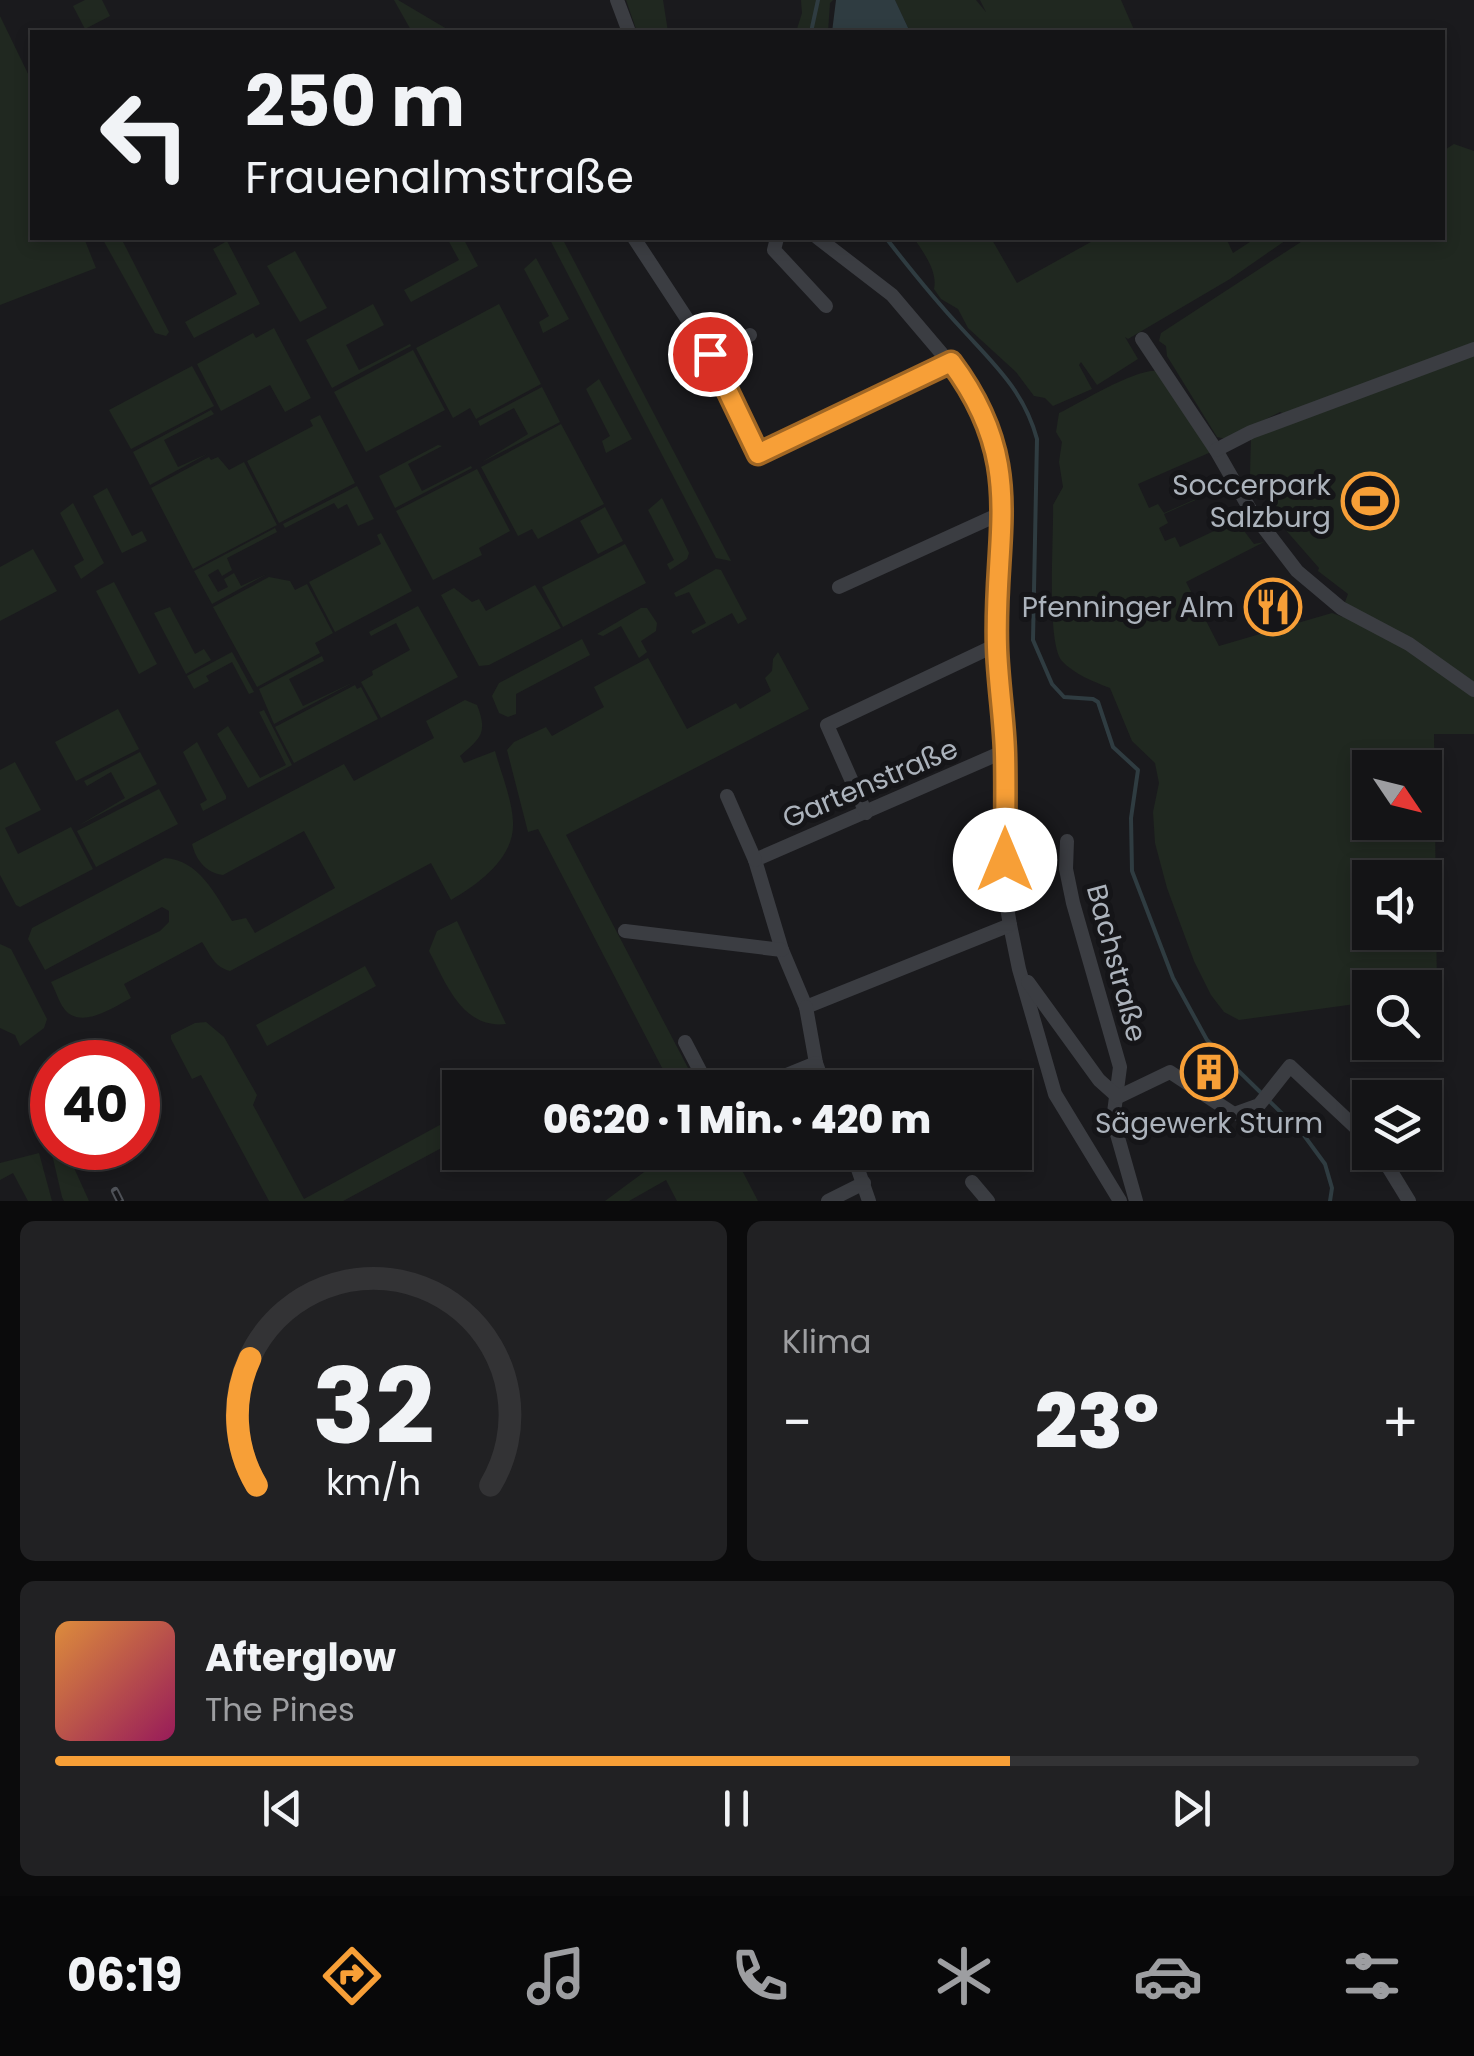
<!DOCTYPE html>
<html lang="de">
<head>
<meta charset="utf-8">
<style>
	body { margin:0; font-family:Poppins,sans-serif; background:#212123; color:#f1f3f6; height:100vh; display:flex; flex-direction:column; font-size:38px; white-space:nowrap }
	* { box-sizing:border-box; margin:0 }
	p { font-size:32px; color:#9d9ea1 }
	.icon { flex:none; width:55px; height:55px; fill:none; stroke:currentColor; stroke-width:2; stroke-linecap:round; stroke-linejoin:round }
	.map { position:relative; height:1201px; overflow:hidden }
	.panel { display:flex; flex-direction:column; gap:20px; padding:20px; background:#0b0b0c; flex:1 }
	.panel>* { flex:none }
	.banner { position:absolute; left:30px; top:30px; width:1415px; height:210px; border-radius:0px; box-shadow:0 5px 15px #0003,0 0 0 2px #333335; background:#141416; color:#f1f3f6; overflow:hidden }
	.needle { width:65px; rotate:125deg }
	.fabs { position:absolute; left:1352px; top:750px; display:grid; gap:20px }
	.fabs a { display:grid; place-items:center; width:90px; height:90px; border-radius:0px; background:#141416; box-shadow:0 5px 15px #0003,0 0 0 2px #333335; font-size:50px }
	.speed { position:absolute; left:30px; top:1040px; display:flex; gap:20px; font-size:50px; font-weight:700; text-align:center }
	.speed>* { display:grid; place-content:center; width:130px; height:130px; border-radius:50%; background:#141416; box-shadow:0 5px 15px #0003,0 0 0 2px #333335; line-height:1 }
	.speed .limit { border:15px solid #d22; background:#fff; color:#111 }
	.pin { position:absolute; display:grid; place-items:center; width:85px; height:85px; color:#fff; margin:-42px; border:5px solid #fff; border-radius:50%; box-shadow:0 2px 10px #0007 }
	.me { position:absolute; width:110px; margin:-55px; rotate:0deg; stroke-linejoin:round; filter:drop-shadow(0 0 8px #0008) }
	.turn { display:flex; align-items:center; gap:35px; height:210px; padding:0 50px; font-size:45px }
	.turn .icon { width:130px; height:130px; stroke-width:2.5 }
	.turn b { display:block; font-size:70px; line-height:85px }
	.big { font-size:75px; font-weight:800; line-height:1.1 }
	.panel .tile { flex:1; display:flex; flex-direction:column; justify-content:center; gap:15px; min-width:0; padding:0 35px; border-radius:15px; background:#212123 }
	.panel .dial { align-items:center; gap:0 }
	.dial svg { height:260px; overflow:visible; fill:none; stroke:#333335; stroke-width:7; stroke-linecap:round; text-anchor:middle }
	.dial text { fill:#f1f3f6; stroke:none }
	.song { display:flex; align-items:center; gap:30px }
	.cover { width:120px; height:120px; border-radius:15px; background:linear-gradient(135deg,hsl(30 70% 55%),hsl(330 70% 35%)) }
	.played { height:10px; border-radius:5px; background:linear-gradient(90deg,#f79f37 70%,#333335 70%) }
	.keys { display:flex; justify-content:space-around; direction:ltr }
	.heat { display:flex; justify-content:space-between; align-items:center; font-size:55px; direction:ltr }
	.panel .tiles { flex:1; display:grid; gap:20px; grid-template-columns:1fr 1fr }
	.tile:last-child { grid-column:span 2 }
	.trip { position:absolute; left:442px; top:1070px; width:590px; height:100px; border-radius:0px; background:#141416; box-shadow:0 5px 15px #0003,0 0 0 2px #333335; font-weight:800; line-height:100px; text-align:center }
	.dock { display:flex; height:160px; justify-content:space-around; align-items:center; background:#080809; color:#9d9ea1 }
	.dock .icon { width:70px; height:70px }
	.dock .current { color:#f79f37 }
	.dock b { font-size:45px; color:#f1f3f6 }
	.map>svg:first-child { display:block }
	.green { fill:#202820; fill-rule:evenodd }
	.water { fill:#2f3c41 }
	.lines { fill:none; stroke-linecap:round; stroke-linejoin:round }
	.stream { stroke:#2f3c41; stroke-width:4 }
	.minor { stroke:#3b3d42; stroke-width:14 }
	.rail-casing { stroke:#4e5157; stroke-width:8 }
	.rail { stroke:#151518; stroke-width:4; stroke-dasharray:11; stroke-linecap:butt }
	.route-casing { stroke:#a16724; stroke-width:25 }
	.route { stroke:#f79f37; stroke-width:18 }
	.labels { text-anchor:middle; stroke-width:10; stroke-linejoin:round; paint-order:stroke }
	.poi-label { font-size:28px; fill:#acb3bc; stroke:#151518; text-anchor:end }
	.street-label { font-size:28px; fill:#acb3bc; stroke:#151518 }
</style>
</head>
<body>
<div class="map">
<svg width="1474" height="1201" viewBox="0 0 1474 1201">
	<rect width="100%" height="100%" fill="#1a1a1d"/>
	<g class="green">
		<path d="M85,0H102L110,16L85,29L73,6Z"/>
		<path d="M394,0H398L452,32H412Z"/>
		<path d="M626,0H663L668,32H637Z"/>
		<path d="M801,0H833L830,3L828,32H796L802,13Z"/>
		<path d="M895,0H976L986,12L980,0H1121L1135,32H910Z"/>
		<path d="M0,16L32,82V238H84L96,268L0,305Z"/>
		<path d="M1454,144L1474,151V344L1286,415L1280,412L1226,439L1217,437L1167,356L1166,346L1159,341L1161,333L1307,238H1442L1443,151Z"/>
		<path d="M102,238H121L169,332L166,336L155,333Z"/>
		<path d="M447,238H463L478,266L411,302L404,290L459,260Z"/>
		<path d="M549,238H562L731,561L716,558Z"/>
		<path d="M914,238H991L1017,283L1098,238H1226L1233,253L1256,238H1289L1230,279L1128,339L1125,337L1138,359L1097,385L1081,362L1079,365L1092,389L1053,406L1045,398L1034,396L1016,372L968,328L958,309L941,299L934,289C938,271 923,252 914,238Z"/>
		<path d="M227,241L260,304L194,338L185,322L237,294L213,249Z"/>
		<path d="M295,251L327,308L300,322L267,266Z"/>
		<path d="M536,258L569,319L543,333L539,322L549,316L524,269Z"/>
		<path d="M373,304L384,325L346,345L359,370L410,344L411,346L332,388L306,340Z"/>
		<path d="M499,304L541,384L476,419L470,408L453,418L416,348Z"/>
		<path d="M274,328L311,398L285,412L270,385L221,411L197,364L253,333L256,338Z"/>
		<path d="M413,350L445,410L366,452L334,392Z"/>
		<path d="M1474,354V734H1434L1437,993L1425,995V988H1370V1002L1239,1020L1224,1012L1211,995L1194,961L1167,888L1155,843L1153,812L1159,783L1155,763L1132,741L1110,688C1094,682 1074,674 1062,661C1046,643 1054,535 1053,505L1063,487L1059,462L1062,442L1056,432L1059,413C1082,402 1137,367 1159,371L1211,452L1138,484L1149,508L1158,504L1164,513L1225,486L1221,477L1225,475L1233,493L1230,494L1225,487L1164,514L1168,523L1159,528L1165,541L1175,537L1180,547L1242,518L1239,510L1241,509L1246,518L1238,523L1254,544L1264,542L1186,582L1219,646L1332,613L1343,617L1351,607L1345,602L1348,594L1318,571L1319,568L1284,528L1250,476L1251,437ZM1370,768H1425V822H1370ZM1370,878H1425V932H1370Z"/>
		<path d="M192,366L214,406L131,449L109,410Z"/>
		<path d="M599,379L632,439L606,453L602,441L610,436L586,389Z"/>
		<path d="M542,387L560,422L482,462L528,434L514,408L480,426L478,421Z"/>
		<path d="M211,410L214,414L164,440L178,467L207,454L150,485L133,452Z"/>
		<path d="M320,415L355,483L279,523L247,461L313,426L310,420Z"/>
		<path d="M561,424L604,504L538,539L532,529L518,536L481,467Z"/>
		<path d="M438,445L442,446L408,464L422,491L471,466L472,468L395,508L379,476Z"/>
		<path d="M209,457L211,460L218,457L229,470L244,462L277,525L193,569L151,488Z"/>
		<path d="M477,469L510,531L479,548L482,555L433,580L396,511Z"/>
		<path d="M357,486L374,519L358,526L347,504L338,509L334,503L285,528L283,524Z"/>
		<path d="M107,488L132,536L142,531L147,541L122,553L93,496Z"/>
		<path d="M662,498L689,553L687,559L670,570L667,564L674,560L648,510Z"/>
		<path d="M73,503L104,563L81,579L74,566L84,560L60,513Z"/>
		<path d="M605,507L623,541L598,554L580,521Z"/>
		<path d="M275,528L277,532L227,558L232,570L222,576L218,569L208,575L218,592L228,587L224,579L234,573L241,586L267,574L212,604L194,571Z"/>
		<path d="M381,533L412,591L335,632L309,582L381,544L377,535Z"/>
		<path d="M625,544L646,583L563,627L542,587Z"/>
		<path d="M33,549L57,591L0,621V567Z"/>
		<path d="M716,569L721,570L747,619L738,624L732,613L693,634L691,631L706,623L689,592L676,597L674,593Z"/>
		<path d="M269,577L290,581L295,590L307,584L333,633L315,643L320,653L257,687L213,607Z"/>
		<path d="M114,582L157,664L139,674L96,591Z"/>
		<path d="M535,585L561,628L489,665L479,666L441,595L454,588L472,602L479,599L486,611Z"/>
		<path d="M418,606L458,677L381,718L361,682L373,675L372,671L410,650L396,623L371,636L369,632Z"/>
		<path d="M170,607L195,654L204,649L211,660L186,674L154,613Z"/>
		<path d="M641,608H647L657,623L656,631L641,641L647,652L639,658L621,626L603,636L597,634Z"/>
		<path d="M582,639L590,655L516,694V714L508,717L499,713L492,696L499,683Z"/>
		<path d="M232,652L254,692L249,694L232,662L206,676L209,681L194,689L187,676Z"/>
		<path d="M778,652L809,709L566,835L698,1087H672L538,829L528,832L507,750L514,742L546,727L552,736L604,707L594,687L648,658L687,729L736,703L740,709L771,691L765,678L772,671L773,659Z"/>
		<path d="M322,656L324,661L289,679L303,706L354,682L274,724L259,689Z"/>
		<path d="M355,685L357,689L361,687L378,719L294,763L275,727Z"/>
		<path d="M465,700L477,705C488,733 481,738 460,756L464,763L495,751C501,773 512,799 513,822C515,858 478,884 451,900L431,863L230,971C214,967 210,954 202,942L124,984L131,998C116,1006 84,1028 67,1012C60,1006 56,991 51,982L160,931L169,922V911L162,907L45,970L28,939L32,928L165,858C199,860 215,894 232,921L246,918L255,933L335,888L304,831L223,875C206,873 196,860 192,844L344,764L354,781L434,738L426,721Z"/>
		<path d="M118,709L139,749L76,781L55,742Z"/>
		<path d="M264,710L292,765L248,788L217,734L228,726L260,778L286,765L259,712Z"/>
		<path d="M197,742L226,796V799L203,811L200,804L207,800L183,752Z"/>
		<path d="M140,752L157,784L78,826L125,798L111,772L87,786L84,781Z"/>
		<path d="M15,762L41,810L5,828L18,854L71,827L93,869L20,907L16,905L0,875V770Z"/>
		<path d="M159,789L178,824L96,867L77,831Z"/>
		<path d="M457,921L506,1024C462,1029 446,983 429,951L437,931Z"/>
		<path d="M0,944L11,949L47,1019L44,1028L20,1046L15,1035L0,1028Z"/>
		<path d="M365,966L376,986L267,1046L256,1025Z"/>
		<path d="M206,1022L224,1037L257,1095L253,1105L304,1199L460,1114V1138L343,1201H269L201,1075L192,1079L171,1039V1035L195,1023Z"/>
		<path d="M52,1124V1148H65L89,1201H64L62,1197L47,1133Z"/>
		<path d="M656,1152L733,1153L758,1201H677L666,1180L629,1201H605L659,1161Z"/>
		<path d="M39,1153L52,1201H28L13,1173L0,1180V1163Z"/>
	</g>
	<path class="water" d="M836,0H895L910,32H832Z"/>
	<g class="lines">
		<g class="stream">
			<path d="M811,32L818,0"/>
			<path d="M886,238C910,269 935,300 962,329C994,364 1024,391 1037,439L1033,640L1052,684L1064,697L1093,699L1098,702L1113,747L1138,770L1131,818L1132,871L1173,978L1207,1040L1303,1134L1325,1164L1332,1188L1330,1201"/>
		</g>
		<g class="minor">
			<path d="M617,0L629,32"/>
			<path d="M634,238L710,354L758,454L951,362"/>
			<path d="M777,238L774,250L826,306"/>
			<path d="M818,238L892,295L965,381L990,432L1000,463L1004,495L996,645L1005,751V896L1010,925L1019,969L1055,1094L1120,1201"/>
			<path d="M1142,339L1216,450L1251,511L1297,571L1341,608L1409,644L1474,690"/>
			<path d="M710,354L750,335"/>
			<path d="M1216,450L1251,432L1474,349"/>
			<path d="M839,587L1004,512"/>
			<path d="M1005,751L755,860L782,950L806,1007L1010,925"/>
			<path d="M727,796L755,860"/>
			<path d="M866,813L827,725L996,645"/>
			<path d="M1067,841L1066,869L1073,903L1120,1067L1113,1120L1136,1201"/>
			<path d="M625,931L782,950"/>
			<path d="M1028,982L1099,1080L1118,1097L1170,1072L1234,1114L1259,1105L1290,1066L1370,1141"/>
			<path d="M806,1007L816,1063L825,1088"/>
			<path d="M685,1042L709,1088"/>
			<path d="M755,1088L816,1063"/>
			<path d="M852,1152L869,1201"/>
			<path d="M1379,1152L1409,1201"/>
			<path d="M972,1182L988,1201"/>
			<path d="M828,1201L864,1183"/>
		</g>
		<g class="rail-casing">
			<path id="rail" d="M115,1191L120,1201"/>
		</g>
		<use href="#rail" class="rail"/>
	</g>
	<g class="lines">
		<g class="route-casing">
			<path id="route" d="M710,354L758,454L951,362C1028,465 993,533 997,647C998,682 1004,718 1005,753C1006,789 1005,825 1005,860"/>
		</g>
		<use href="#route" class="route"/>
	</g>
	<defs>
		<g id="stadium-ring" transform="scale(2.875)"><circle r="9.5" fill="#151518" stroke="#f79f37" stroke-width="1.5"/><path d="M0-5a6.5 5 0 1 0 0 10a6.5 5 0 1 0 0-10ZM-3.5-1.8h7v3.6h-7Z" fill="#f79f37"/></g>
		<g id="restaurant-ring" transform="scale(2.875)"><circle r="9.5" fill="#151518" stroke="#f79f37" stroke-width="1.5"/><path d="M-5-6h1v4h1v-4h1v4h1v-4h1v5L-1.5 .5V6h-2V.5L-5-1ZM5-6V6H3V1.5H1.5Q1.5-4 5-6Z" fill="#f79f37"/></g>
		<g id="building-ring" transform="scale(2.875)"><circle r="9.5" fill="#151518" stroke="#f79f37" stroke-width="1.5"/><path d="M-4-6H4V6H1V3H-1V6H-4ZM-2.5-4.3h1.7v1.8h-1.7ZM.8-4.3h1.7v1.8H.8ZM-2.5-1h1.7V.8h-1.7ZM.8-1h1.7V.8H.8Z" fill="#f79f37"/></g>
	</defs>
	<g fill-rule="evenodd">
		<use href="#stadium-ring" x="1370" y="501"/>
		<use href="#restaurant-ring" x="1273" y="607"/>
		<use href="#building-ring" x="1209" y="1072"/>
	</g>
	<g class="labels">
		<g class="poi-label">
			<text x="1331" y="495">Soccerpark<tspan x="1331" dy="32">Salzburg</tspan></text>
			<text x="1234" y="617">Pfenninger Alm</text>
			<text x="1209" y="1133" text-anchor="middle">Sägewerk Sturm</text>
		</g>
		<g class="street-label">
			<text transform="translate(870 783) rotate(-23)" y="10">Gartenstraße</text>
			<text transform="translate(1117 963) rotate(75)" y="10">Bachstraße</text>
		</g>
	</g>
</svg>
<div class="fabs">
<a><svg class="needle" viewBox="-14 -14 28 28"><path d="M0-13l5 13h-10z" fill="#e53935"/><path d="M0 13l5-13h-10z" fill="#9d9ea1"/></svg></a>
<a><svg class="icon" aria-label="sound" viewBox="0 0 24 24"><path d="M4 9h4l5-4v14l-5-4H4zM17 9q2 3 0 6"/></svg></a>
<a><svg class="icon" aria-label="search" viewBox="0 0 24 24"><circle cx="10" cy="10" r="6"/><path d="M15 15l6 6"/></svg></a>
<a><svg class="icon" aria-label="layers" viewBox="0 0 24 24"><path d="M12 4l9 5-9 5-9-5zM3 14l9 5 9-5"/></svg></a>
</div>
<div class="speed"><div class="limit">40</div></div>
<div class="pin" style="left:710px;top:354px;background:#d93025"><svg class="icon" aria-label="arrive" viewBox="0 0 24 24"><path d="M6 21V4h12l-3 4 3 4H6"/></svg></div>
<svg class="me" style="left:1005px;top:860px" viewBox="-20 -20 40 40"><circle r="19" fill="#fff"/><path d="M0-13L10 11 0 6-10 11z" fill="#f79f37"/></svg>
<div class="trip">06:20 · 1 Min. · 420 m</div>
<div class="banner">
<div class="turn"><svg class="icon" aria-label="left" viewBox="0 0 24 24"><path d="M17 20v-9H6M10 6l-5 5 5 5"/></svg><div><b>250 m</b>Frauenalmstraße</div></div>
</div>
</div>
<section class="panel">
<div class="tiles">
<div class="tile dial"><svg viewBox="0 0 100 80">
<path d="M14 69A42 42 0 1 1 86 69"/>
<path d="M14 69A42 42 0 0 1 12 30" stroke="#f79f37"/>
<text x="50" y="56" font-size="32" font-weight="700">32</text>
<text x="50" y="72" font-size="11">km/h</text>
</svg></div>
<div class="tile"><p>Klima</p>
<div class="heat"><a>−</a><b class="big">23°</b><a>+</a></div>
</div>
<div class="tile">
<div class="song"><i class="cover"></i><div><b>Afterglow</b><p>The Pines</p></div></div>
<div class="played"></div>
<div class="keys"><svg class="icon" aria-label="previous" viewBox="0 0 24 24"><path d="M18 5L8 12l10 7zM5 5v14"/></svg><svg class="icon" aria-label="pause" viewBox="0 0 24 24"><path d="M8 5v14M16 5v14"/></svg><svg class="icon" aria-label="next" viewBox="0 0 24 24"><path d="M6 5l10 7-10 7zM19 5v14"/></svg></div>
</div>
</div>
</section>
<nav class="dock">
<b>06:19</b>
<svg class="icon current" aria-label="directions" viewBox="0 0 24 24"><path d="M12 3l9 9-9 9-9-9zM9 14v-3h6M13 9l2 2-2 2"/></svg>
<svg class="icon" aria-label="music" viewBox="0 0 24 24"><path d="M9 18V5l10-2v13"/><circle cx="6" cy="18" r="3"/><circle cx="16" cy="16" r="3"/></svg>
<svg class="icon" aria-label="phone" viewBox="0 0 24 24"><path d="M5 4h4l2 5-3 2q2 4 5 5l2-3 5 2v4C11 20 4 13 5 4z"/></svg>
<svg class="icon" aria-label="climate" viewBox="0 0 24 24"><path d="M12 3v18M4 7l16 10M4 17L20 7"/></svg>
<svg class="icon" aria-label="car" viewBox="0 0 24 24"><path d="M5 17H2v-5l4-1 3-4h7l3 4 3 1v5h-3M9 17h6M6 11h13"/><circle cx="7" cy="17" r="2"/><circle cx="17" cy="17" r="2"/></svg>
<svg class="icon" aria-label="filters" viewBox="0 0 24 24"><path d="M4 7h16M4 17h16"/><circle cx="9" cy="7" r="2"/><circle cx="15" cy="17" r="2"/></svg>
</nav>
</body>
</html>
